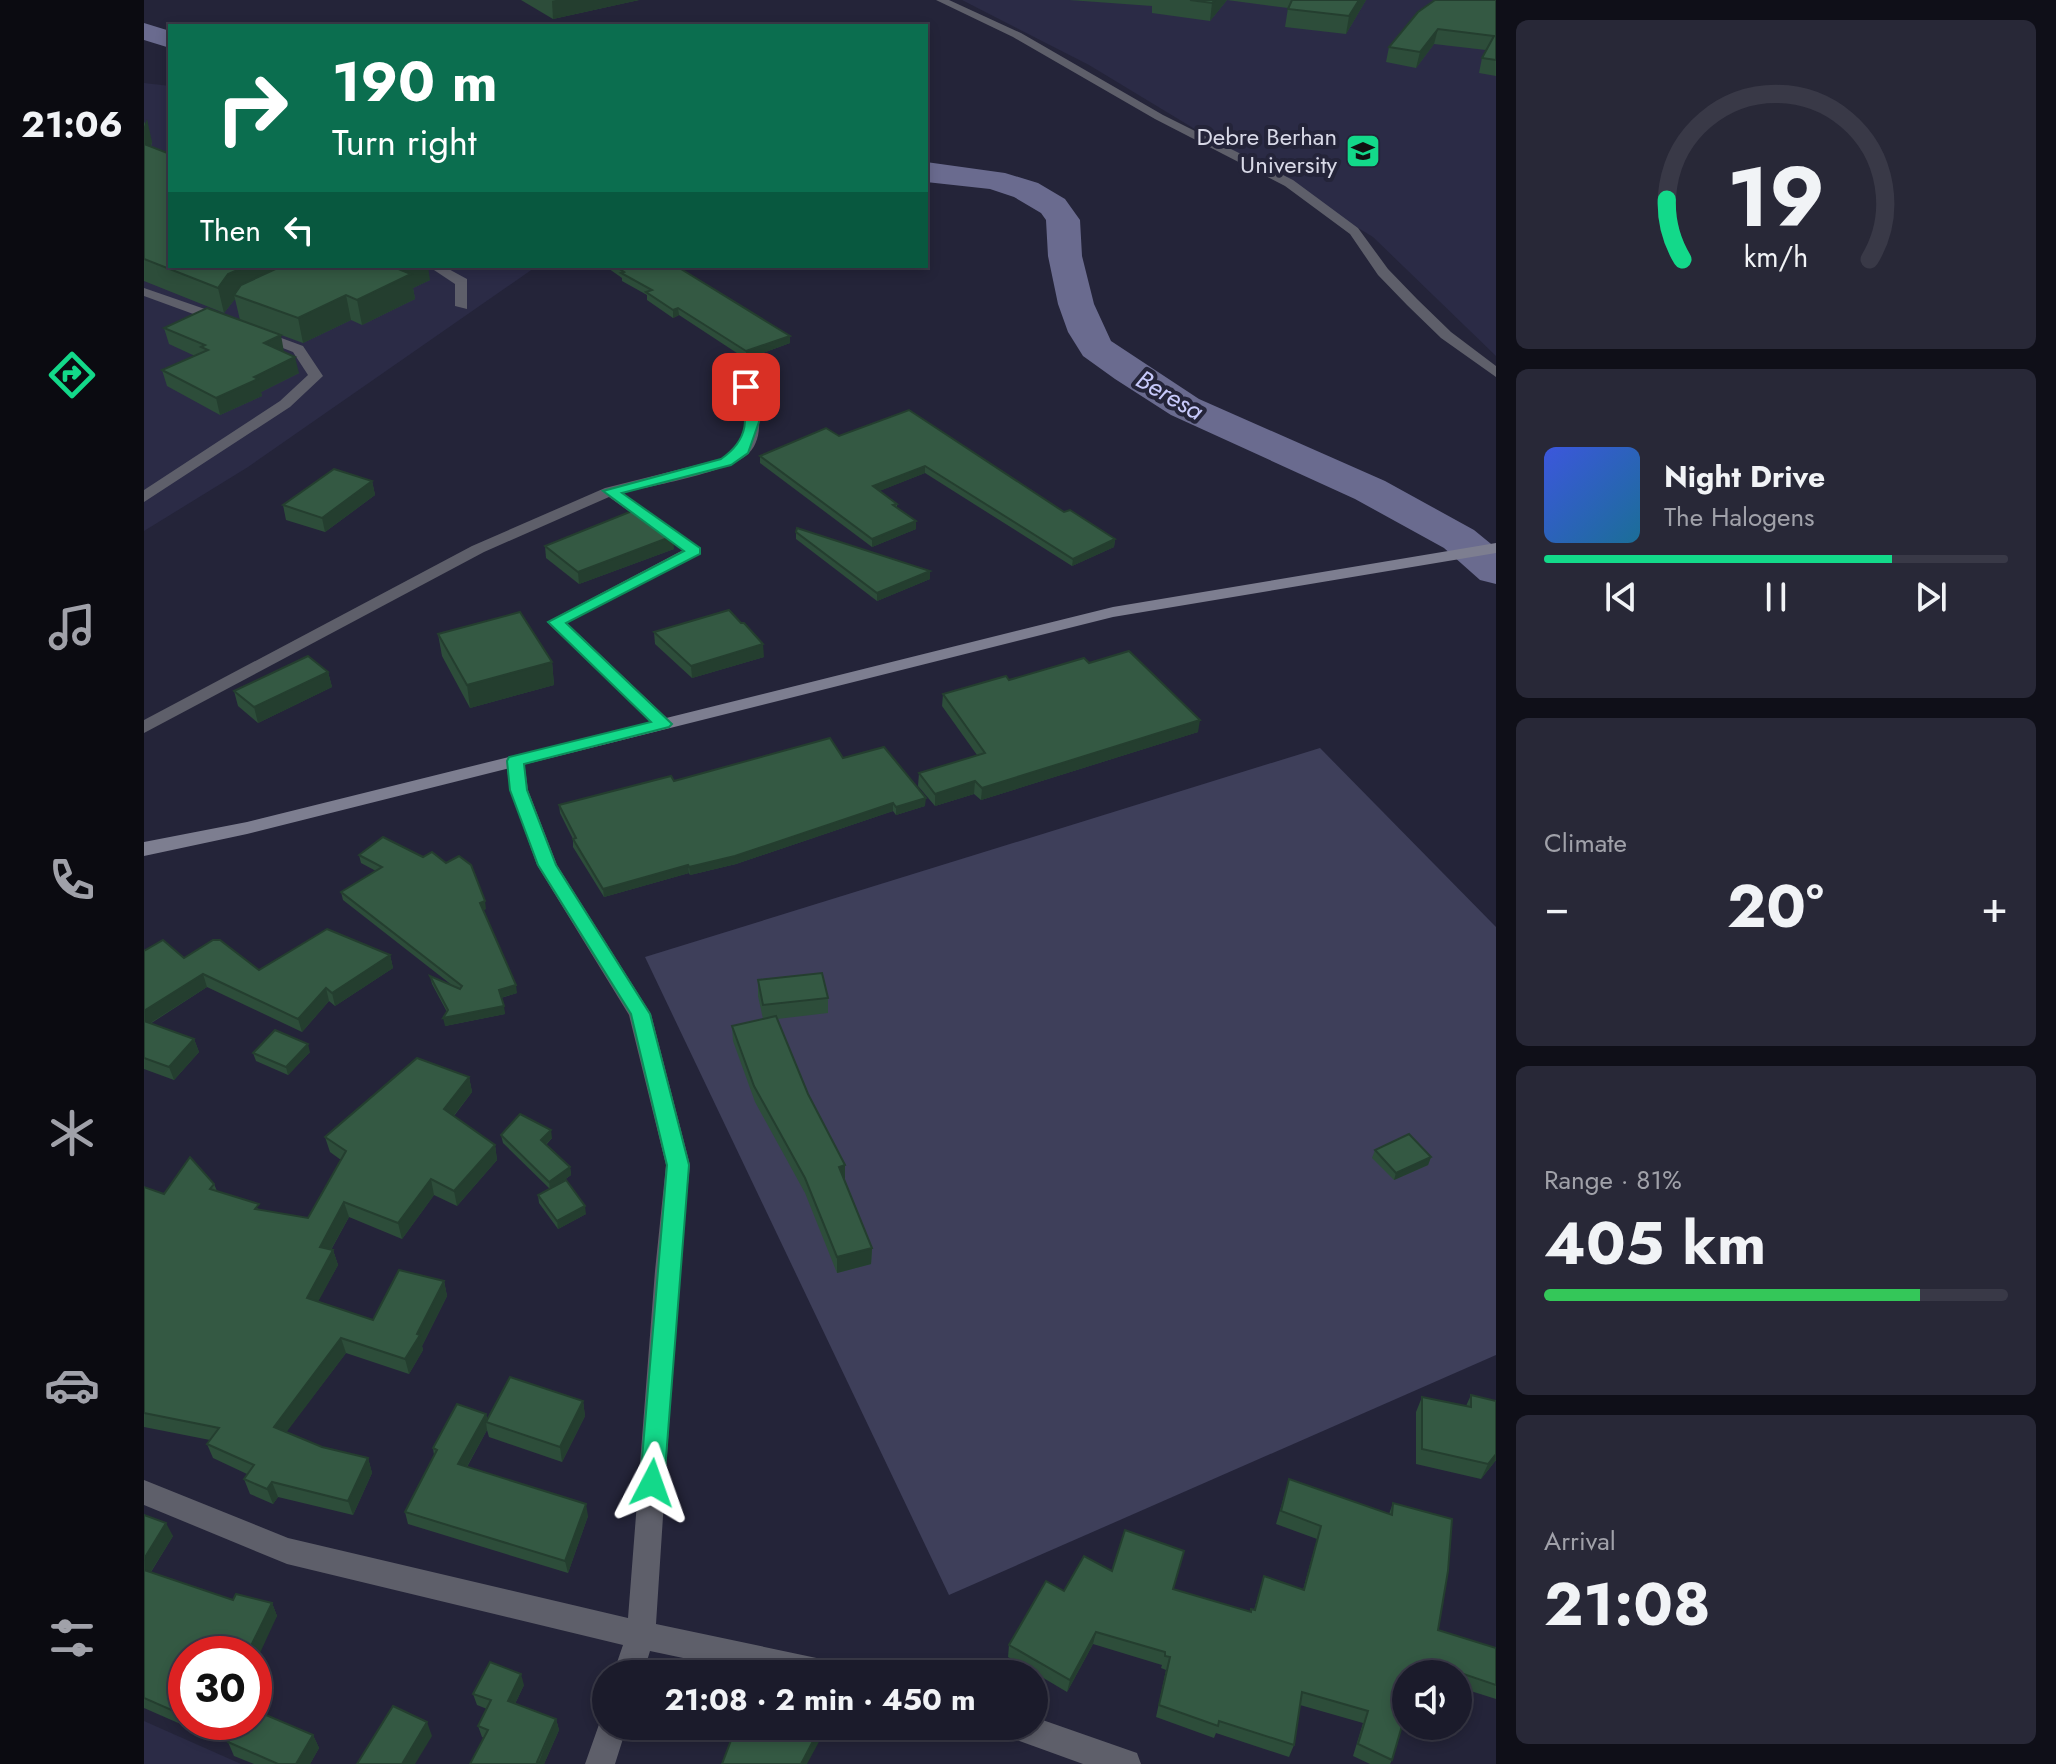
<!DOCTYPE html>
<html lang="en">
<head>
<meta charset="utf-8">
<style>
	body { margin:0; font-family:Jost,sans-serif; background:#282837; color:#f1f3f6; height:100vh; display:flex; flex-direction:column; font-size:30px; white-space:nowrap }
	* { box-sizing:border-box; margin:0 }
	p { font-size:26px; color:#a0a1a9 }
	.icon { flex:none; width:44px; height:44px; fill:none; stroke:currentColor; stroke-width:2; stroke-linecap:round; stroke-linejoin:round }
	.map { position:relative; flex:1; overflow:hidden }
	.details { display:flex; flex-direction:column; gap:20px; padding:20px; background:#0f0f18; width:560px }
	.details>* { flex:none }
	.guide { position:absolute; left:24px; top:24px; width:760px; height:244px; border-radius:0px; box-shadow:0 4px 12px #0003,0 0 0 2px #393947; background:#0b6e4f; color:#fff; overflow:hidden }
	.controls { position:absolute; left:1248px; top:1660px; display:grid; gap:16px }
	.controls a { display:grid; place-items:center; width:80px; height:80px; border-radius:50%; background:#1b1b2b; box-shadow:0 4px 12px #0003,0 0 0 2px #393947; font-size:40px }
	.speed { position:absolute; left:24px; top:1636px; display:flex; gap:16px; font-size:40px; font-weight:700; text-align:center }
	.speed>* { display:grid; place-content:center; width:104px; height:104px; border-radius:50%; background:#1b1b2b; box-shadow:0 4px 12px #0003,0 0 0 2px #393947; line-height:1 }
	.speed .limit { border:12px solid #d22; background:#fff; color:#111 }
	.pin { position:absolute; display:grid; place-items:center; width:68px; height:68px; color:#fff; margin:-34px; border-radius:16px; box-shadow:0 4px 12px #0006 }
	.me { position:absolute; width:88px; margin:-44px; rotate:4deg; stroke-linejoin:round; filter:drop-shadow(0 0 6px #0008) }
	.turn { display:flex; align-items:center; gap:28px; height:168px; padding:0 32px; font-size:36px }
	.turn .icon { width:104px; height:104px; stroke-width:2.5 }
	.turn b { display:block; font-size:56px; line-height:68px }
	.then { display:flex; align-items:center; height:76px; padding:0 32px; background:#0003; gap:16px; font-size:30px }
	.big { font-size:60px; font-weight:700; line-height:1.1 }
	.details .card { flex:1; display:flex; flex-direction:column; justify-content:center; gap:12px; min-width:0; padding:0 28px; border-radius:12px; background:#282837 }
	.details .dial { align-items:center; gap:0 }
	.dial svg { height:208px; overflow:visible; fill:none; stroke:#393947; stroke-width:7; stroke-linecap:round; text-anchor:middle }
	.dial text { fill:#f1f3f6; stroke:none }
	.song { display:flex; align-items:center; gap:24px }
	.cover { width:96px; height:96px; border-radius:12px; background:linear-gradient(135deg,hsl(230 70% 55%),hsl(200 70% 35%)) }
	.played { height:8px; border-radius:4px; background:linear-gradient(90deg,#13d98a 75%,#393947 75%) }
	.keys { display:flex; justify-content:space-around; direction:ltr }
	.heat { display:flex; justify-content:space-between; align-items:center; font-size:44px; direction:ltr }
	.charge { height:12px; border-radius:6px; background:linear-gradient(90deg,#34c759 81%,#393947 0) }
	.trip { position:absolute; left:448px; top:1660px; width:456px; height:80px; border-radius:40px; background:#1b1b2b; box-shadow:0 4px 12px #0003,0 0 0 2px #393947; font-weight:700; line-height:80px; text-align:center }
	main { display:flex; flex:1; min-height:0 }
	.tabs { display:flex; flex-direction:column; width:144px; justify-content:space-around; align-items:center; background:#0b0b11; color:#a0a1a9 }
	.tabs .icon { width:56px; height:56px }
	.tabs .selected { color:#13d98a }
	.tabs b { font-size:36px; color:#f1f3f6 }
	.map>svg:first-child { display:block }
	.built { fill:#2b2b46 }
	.green { fill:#3e3f5a }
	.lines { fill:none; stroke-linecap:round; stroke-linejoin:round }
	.river { fill:#6a6b8f; fill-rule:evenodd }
	.minor { fill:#5e5f6a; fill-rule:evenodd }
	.secondary { fill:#7d7e90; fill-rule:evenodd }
	.wall { fill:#2d4d3a }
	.shaded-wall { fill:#243e2f }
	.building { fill:#345943; stroke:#243e2f; stroke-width:2 }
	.route { fill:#13d98a; stroke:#0c8d5a; stroke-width:2 }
	.labels { text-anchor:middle; stroke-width:8; stroke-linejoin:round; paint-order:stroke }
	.far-poi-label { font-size:24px; fill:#d8d9e7; stroke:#242439; text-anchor:end }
	.far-water-label { font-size:26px; font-style:italic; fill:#c7c9fa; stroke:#242439 }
</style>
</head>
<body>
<main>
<nav class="tabs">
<b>21:06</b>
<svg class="icon selected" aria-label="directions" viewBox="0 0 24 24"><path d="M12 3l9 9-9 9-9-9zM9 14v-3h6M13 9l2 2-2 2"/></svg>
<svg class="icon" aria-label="music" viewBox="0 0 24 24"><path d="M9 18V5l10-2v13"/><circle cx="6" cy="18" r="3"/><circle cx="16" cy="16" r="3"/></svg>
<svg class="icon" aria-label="phone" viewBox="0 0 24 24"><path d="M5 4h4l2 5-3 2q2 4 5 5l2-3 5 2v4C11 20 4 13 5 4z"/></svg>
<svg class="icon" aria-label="climate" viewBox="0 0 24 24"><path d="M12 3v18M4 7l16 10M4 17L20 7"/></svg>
<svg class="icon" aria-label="car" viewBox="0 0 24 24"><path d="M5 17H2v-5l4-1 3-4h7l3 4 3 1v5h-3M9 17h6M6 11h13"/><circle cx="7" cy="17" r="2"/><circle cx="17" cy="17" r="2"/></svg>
<svg class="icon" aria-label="filters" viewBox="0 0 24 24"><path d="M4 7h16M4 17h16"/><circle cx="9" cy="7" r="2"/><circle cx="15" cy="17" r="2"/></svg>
</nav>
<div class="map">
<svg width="1352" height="1764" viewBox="0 0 1352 1764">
	<rect width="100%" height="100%" fill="#242439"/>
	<g class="built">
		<path d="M818,0H1352V356L1229,237L945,65Z"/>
		<path d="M0,83L26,86V266H393L104,467L0,531Z"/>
		<path d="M0,1721L97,1764H0Z"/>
	</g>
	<path class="green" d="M1176,748L1352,927V1355L805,1595L501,957Z"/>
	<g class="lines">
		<g class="river">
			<path d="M0,23L26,31V48L0,40Z"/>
			<path d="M782,162L861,173L894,183L921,199L936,220L938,256L950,304L967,341L1055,399L1241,481L1330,530L1352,548V584L1336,580L1300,548L1211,499L1027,415L971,379L939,356L924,332L914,304L904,256L902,220L897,213L870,197L846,189L782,182Z"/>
		</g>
		<g class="minor">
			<path d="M792,0H805L877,33L1019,115L1149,180L1214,228L1244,269L1273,299L1307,332L1352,366V377L1297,338L1263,305L1234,275L1206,234L1141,186L1011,119L869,37Z"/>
			<path d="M284,266H299L323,279V309L311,306V284Z"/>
			<path d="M0,288L84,317L86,320L74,323L0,296Z"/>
			<path d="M113,329L159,346L179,376L146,407L0,502V490L136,401L164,375L149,352L108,336V330Z"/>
			<path d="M602,383L609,387C615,406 621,437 605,453C587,472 506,486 478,493L556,548V554L423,623L525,720L528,724L525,728H513L403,622L539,550L465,497L340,552L0,733V720L328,546L461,488L577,459C606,439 603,418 595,387Z"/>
			<path d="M371,755L380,761L384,790L413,865L507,1014L546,1165L535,1271L512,1624L682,1660L692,1664L697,1674H615L506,1651L499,1674H469L479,1645L143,1564L0,1505V1480L144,1538L484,1618L511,1271L522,1165L485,1015L393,865L366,790L362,761Z"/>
			<path d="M462,1714V1726H483L471,1764H441L458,1716Z"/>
			<path d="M890,1717L993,1753L997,1764H939L862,1736L857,1726H890Z"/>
		</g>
		<path class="secondary" d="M1352,543V553L969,617L103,834L0,856V842L103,822L969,607Z"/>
	</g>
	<g class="wall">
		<path d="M377,0H495L409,19Z"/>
		<path d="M925,0H1222L1202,34L1141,27L1144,8L1083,0L1066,21L1008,13V6Z"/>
		<path d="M1352,0V76L1335,73L1338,58L1342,50L1290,44L1272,68L1242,62L1245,47Z"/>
		<path d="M0,121L8,142L7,147L26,266L286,280L269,288L271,299L218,325L207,320L159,343L96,320L91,299L80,313L0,281Z"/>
		<path d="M461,266H532L646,336V343L602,359L535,315L529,318L503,300V295L478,281V278Z"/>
		<path d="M20,328L140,352L155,373L117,392L118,396L76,415L23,386L18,370L51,356L25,344Z"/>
		<path d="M695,436L920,512L971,539L970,547L928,566L781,473L735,491L753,504V508L772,521V529L728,547L616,463V456Z"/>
		<path d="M228,481L231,495L181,532L142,520L139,505Z"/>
		<path d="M652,532L786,579L733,601L652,539Z"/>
		<path d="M401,546L530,549L435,584L402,558Z"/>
		<path d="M510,632L620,657L548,678L511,644Z"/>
		<path d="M294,634L408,662L410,685L326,708L298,656Z"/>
		<path d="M945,663L1054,732L837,800L830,794L791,806L774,786L775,773L833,755L798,706L799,694Z"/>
		<path d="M184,672L188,687L114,723L94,706L90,691Z"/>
		<path d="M699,758L781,806L752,815L749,811L592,864L546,875L545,873L460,897L429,847V839L416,813L415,805L530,781Z"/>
		<path d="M215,855L342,909L339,910L373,993L357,998L361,1014L301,1026L303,1012L288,984L286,976L309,986L199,900L197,892L232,871L217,863Z"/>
		<path d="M0,951L115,970L246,955L249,968L191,1006L185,1001L158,1032L63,987L6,1024L50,1039L55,1052L30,1080L0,1069Z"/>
		<path d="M614,980L684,998V1013L633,1019L664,1094L701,1165V1180L728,1248L727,1264L693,1273L661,1193L611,1102L589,1041L588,1026L619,1019L614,996Z"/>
		<path d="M166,1052L144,1075L112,1061L109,1053Z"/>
		<path d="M325,1077L328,1092L310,1116L351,1145L353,1160L313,1206L290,1195L258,1239L205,1217L187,1250H189L194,1265L174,1301L229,1320L300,1281L303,1296L278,1346L279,1350L265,1374L202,1353L142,1432L178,1447L224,1458L228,1473L209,1515L134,1497L129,1504L106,1494L100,1479L103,1474L69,1458L63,1444L66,1440L0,1427V1187L20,1194L70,1184L73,1191L117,1210L164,1218L197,1160L186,1152L181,1137Z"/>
		<path d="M357,1135L408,1138L402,1145L426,1167L427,1175L415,1184L442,1214L414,1229L395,1203L394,1195L406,1189L359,1143Z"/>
		<path d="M1231,1150L1287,1157L1284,1165L1250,1180L1228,1158Z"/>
		<path d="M1327,1395L1352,1460L1337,1479L1272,1464V1412L1278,1397L1322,1406Z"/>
		<path d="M439,1401L441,1416L418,1462L345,1437L343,1430L323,1467L444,1516L424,1573L264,1524L261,1512L290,1455L289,1448L342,1414L343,1419Z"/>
		<path d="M1145,1479L1245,1514L1249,1503L1294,1630L1352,1648V1699L1314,1687V1674H1262V1720L1260,1719L1248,1760L1246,1764H1226L1209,1756L1219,1723L1156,1705L1150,1745L1145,1757L1072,1733L1070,1738L1012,1717L1022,1670L1017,1668L1018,1665L949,1644L923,1692L864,1657L865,1645L920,1591L968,1571L1106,1612L1110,1610L1120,1576L1159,1590L1173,1539L1132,1524Z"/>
		<path d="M0,1515L29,1536L7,1572L89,1600L128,1603L133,1616L110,1654H42V1722H52L48,1729L0,1708Z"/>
		<path d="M380,1685L371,1704L412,1719L415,1730L400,1764H326L340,1738L338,1737L334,1726L343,1709L333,1705L329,1694Z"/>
		<path d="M169,1735L175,1748L166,1764H110L90,1756L84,1742Z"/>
	</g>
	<g class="shaded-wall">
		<path d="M412,0H495L409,19L408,1Z"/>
		<path d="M1071,0H1083L1066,21L1068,3Z"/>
		<path d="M1215,0H1222L1202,34L1205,16Z"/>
		<path d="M1294,29L1290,44L1272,68L1276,52Z"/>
		<path d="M3,119L8,142L0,165V127Z"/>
		<path d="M103,266H163L90,295L91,299L80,313L74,288L84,274Z"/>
		<path d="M260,266H284L286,280L269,288L271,299L218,325L213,300L254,269Z"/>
		<path d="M202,295L207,320L159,343L154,318Z"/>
		<path d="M534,308L535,315L529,318V310Z"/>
		<path d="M137,335L140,352L120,343Z"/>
		<path d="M646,336V343L602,359V351Z"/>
		<path d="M151,357L155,373L117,392L118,396L76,415L72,398L110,377Z"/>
		<path d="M781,466V473L728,494L729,486Z"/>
		<path d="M228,481L231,495L181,532L178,518Z"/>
		<path d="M772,521V529L728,547V539Z"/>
		<path d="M529,536L530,549L435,584L434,572Z"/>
		<path d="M971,539L970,547L928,566L929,559Z"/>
		<path d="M786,571V579L733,601V593Z"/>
		<path d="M619,644L620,657L548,678L547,666Z"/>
		<path d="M408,662L410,685L326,708L323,685Z"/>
		<path d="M184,672L188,687L114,723L110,707Z"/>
		<path d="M1056,720L1054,732L837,800L838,788Z"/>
		<path d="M831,781L830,794L791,806V794Z"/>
		<path d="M782,798L781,806L752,815V807Z"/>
		<path d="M749,803V811L592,864L546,875L545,867Z"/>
		<path d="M544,865L545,873L460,897L459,889Z"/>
		<path d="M341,901L342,909L338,910L336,903Z"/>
		<path d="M246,955L249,968L191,1006L188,993Z"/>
		<path d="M59,974L63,987L0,1027V1011Z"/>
		<path d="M372,985L373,993L356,998L355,990Z"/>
		<path d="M182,988L185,1001L158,1032L154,1019Z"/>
		<path d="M360,1006L361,1014L301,1026L299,1018Z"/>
		<path d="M50,1039L55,1052L30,1080L25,1067Z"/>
		<path d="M164,1044L166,1052L144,1075L142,1067Z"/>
		<path d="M325,1077L328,1092L303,1124L300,1109Z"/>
		<path d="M407,1130L408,1138L398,1148L397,1140Z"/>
		<path d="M351,1145L353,1160L313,1206L310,1191Z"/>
		<path d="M1287,1157L1284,1165L1250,1180L1252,1173Z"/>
		<path d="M701,1165V1180L695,1167Z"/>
		<path d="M426,1167L427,1175L406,1190L405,1182Z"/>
		<path d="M287,1179L290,1195L258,1239L254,1223Z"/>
		<path d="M200,1202L205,1217L180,1262L176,1247Z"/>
		<path d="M441,1206L442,1214L414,1229L413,1221Z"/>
		<path d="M728,1248L727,1264L693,1273V1257Z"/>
		<path d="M189,1250L194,1265L168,1313L163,1298Z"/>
		<path d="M300,1281L303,1296L278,1346L279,1350L265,1374L261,1359Z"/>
		<path d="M197,1338L202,1353L135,1442L130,1427Z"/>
		<path d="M439,1401L441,1416L418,1462L416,1447Z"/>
		<path d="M342,1414L344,1423L342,1422L343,1430L317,1477L314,1464Z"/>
		<path d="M1352,1454V1460L1337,1479L1344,1464Z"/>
		<path d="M224,1458L228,1473L209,1515L204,1501Z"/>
		<path d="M128,1482L134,1497L129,1504L123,1489Z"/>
		<path d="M442,1504L444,1516L424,1573L421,1561Z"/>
		<path d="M22,1523L29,1536L1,1581L0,1579V1559Z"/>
		<path d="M128,1603L133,1616L110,1666V1654H103Z"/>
		<path d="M952,1632L949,1644L923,1692L926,1680Z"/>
		<path d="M377,1674L380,1685L367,1712L364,1701Z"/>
		<path d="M412,1719L415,1730L400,1764H394Z"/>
		<path d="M45,1722H52L48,1729Z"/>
		<path d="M283,1722L288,1736L271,1764H258Z"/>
		<path d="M677,1726V1738L663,1764H657Z"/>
		<path d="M169,1735L175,1748L166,1764H152Z"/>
	</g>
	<g class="building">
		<path d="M1046,0H1071L1068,3Z"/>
		<path d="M1148,0H1215L1205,16L1144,9Z"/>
		<path d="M1291,0H1352V60L1338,58L1350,36L1294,29L1276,52L1245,47L1274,12Z"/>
		<path d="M0,144L26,154V266H103L84,274L74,288L0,259Z"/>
		<path d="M138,266H260L254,269L267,274L213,300L202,295L154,318L90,295L97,285Z"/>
		<path d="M471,266H532L646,336L602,351L534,308L529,310L502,292L508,290L477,273L480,272Z"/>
		<path d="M63,308L137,335L120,343L151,357L110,377L114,379L72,398L18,370L64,350L57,347L61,345L20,328Z"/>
		<path d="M765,410L920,512L926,510L971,539L929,559L781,466L729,486L753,504L749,505L772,521L728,539L616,456L682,428L695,436Z"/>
		<path d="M190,469L228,481L178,518L139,505Z"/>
		<path d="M493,509L529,536L434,572L401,546Z"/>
		<path d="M653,528L786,571L733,593L652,532Z"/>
		<path d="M585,610L597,623H600L619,644L547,666L510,632Z"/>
		<path d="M376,612L408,662L323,685L294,634Z"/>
		<path d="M985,651L1056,720L838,788L831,781L791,794L775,773L841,753L799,694L862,676L865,680L940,658L945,663Z"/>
		<path d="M164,656L184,672L110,707L90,691Z"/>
		<path d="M686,738L699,758L740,747L782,798L752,807L749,803L591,856L545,867L544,865L459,889L429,839L432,838L415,805L527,776L530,781Z"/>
		<path d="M239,837L279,857L288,852L302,863L315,856L327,865L341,901L336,903L372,985L355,990L360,1006L299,1018L304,1010L286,976L316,989L318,986L197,892L238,867L215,855Z"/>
		<path d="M183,929L246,955L188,993L182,988L154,1019L59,974L0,1011V951L19,940L40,958L69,940H76L115,970Z"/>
		<path d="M678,973L684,998L619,1005L614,980Z"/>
		<path d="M632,1016L664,1094L701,1165L695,1167L728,1248L693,1257L661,1178L610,1086L588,1026Z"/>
		<path d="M0,1021L50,1039L25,1067L0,1058Z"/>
		<path d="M131,1030L164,1044L142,1067L109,1053Z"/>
		<path d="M273,1058L325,1077L300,1109L351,1145L310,1191L287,1179L254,1223L200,1202L176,1247L189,1250L163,1298L229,1320L255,1270L300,1281L273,1334L276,1335L261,1359L197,1338L130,1427L178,1447L224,1458L204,1501L128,1482L123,1489L100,1479L110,1465L63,1444L75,1428L0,1413V1187L20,1194L46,1157L70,1184L66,1189L115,1204L111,1209L164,1218L202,1151L181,1137Z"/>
		<path d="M376,1114L407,1130L397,1140L426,1167L405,1182L357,1135Z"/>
		<path d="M1265,1134L1287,1157L1252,1173L1231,1150Z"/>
		<path d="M422,1180L441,1206L413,1221L394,1195Z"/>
		<path d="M366,1377L439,1401L416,1447L342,1422Z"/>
		<path d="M1327,1395L1352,1401V1454L1344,1464L1278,1449V1397L1327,1407Z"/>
		<path d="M313,1404L342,1414L314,1464L442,1504L421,1561L261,1512L293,1450L289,1448Z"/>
		<path d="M1145,1479L1248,1515L1249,1503L1308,1519L1304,1571L1294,1630L1352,1648V1685L1290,1664V1674H1262V1712L1248,1760L1214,1744L1224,1711L1158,1692L1150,1745L1075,1721L1074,1726L1015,1705L1026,1657L1021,1656V1652L952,1632L926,1680L865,1645L902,1581L920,1591L940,1556L968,1571L981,1530L1040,1551L1029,1589L1107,1612V1609L1111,1610L1120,1576L1160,1590L1177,1526L1137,1511Z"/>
		<path d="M0,1515L22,1523L0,1559Z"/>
		<path d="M0,1570L89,1600L92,1594L128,1603L103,1654H42L41,1716L0,1698Z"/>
		<path d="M346,1662L377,1674L364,1701L412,1719L393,1762L397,1764H326L344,1730L334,1726L347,1700L329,1694Z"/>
		<path d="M249,1706L283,1722L258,1764H213Z"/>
		<path d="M110,1710L169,1735L152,1764H134L84,1742L96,1722H110Z"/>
		<path d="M612,1726H677L657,1764H578L591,1730L606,1735Z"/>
	</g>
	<path class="route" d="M602,383L609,387L617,416L604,453L587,465L478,493L556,548V554L422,623L528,724L525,727L380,764L383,790L412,865L506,1014L545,1165L520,1483L516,1491L508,1494L499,1491L496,1483L523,1165L487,1014L394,865L366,790L363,761L365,757L507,722L404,622L540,551L459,491L577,459C606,439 604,418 596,387Z"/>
	<defs>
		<g id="university-square" transform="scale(1.8)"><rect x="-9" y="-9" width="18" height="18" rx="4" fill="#13d98a" stroke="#242439"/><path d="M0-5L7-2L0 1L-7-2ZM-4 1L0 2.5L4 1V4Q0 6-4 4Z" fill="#111"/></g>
	</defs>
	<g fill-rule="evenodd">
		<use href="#university-square" x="1219" y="151"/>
	</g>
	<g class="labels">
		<g class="far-poi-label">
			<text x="1193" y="145">Debre Berhan<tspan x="1193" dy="28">University</tspan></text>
		</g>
		<g class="far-water-label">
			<text transform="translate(1026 395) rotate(30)" y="9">Beresa</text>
		</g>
	</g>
</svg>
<div class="controls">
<a><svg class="icon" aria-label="sound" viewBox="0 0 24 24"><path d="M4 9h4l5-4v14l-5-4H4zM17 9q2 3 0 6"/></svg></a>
</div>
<div class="speed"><div class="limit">30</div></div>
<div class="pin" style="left:602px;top:387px;background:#d93025"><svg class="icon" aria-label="arrive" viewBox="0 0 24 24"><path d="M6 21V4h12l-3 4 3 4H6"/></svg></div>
<svg class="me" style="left:508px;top:1483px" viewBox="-20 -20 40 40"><path d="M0-17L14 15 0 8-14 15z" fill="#13d98a" stroke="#fff" stroke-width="4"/></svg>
<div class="trip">21:08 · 2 min · 450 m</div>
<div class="guide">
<div class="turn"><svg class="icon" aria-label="right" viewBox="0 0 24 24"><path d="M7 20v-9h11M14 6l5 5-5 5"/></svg><div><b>190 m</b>Turn right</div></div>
<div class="then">Then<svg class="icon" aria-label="left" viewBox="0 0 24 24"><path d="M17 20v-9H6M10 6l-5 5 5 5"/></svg></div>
</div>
</div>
<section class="details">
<div class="card dial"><svg viewBox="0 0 100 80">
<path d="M14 69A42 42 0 1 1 86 69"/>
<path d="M14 69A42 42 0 0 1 8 46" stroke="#13d98a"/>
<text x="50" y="56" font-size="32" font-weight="700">19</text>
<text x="50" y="72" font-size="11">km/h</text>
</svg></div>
<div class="card">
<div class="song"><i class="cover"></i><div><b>Night Drive</b><p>The Halogens</p></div></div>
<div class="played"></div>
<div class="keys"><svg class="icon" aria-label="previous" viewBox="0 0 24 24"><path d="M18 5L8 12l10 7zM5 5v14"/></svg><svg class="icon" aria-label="pause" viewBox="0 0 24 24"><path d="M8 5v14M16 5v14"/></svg><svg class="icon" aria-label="next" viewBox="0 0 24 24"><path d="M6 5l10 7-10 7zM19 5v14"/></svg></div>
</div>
<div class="card"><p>Climate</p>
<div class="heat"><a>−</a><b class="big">20°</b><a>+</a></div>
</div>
<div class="card"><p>Range · 81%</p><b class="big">405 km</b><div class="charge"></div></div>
<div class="card"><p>Arrival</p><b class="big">21:08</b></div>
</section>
</main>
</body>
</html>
